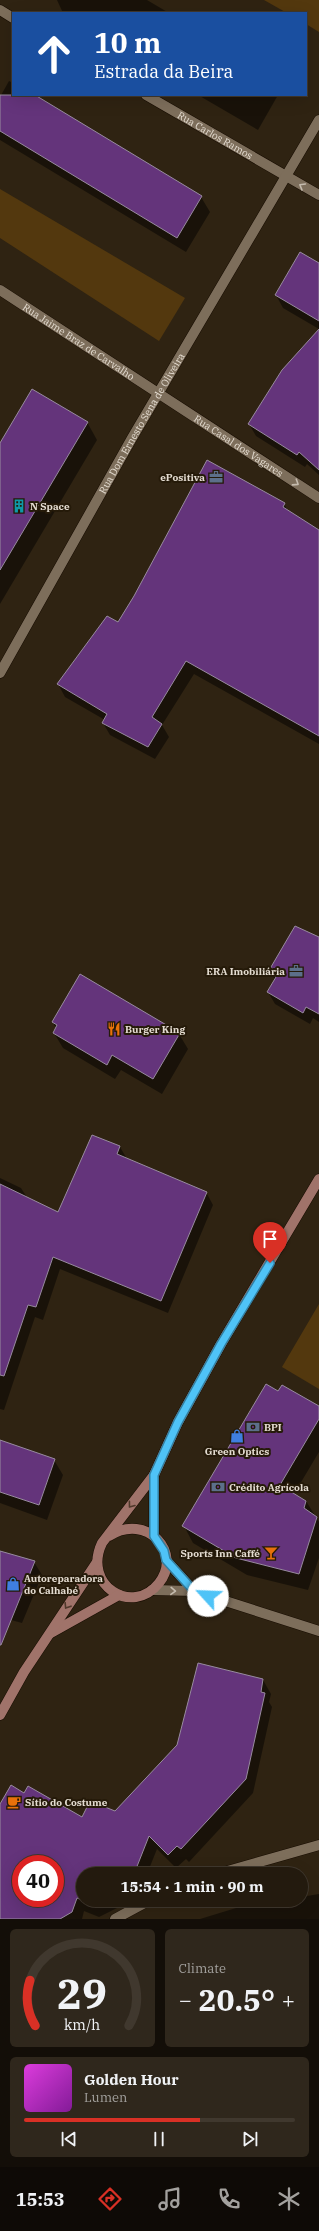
<!DOCTYPE html>
<html lang="en">
<head>
<meta charset="utf-8">
<style>
	body { margin:0; font-family:"IBM Plex Serif",serif; background:#2f271c; color:#f1f3f6; height:100vh; display:flex; flex-direction:column; font-size:15px; white-space:nowrap }
	* { box-sizing:border-box; margin:0 }
	p { font-size:13px; color:#a3a19e }
	.icon { flex:none; width:22px; height:22px; fill:none; stroke:currentColor; stroke-width:2; stroke-linecap:round; stroke-linejoin:round }
	.map { position:relative; height:1919px; overflow:hidden }
	.drawer { display:flex; flex-direction:column; gap:10px; padding:10px; background:#130e08; flex:1 }
	.drawer>* { flex:none }
	.hud { position:absolute; left:12px; top:12px; width:295px; height:84px; border-radius:0px; box-shadow:0 4px 16px #0002,0 0 0 1px #40382e; background:#1a4fa0; color:#fff; overflow:hidden }
	.speed { position:absolute; left:12px; top:1855px; display:flex; gap:8px; font-size:20px; font-weight:700; text-align:center }
	.speed>* { display:grid; place-content:center; width:52px; height:52px; border-radius:50%; background:#231a0e; box-shadow:0 4px 16px #0002,0 0 0 1px #40382e; line-height:1 }
	.speed .limit { border:6px solid #d22; background:#fff; color:#111 }
	.pin { position:absolute; display:grid; place-items:center; width:34px; height:34px; color:#fff; margin:-41px -17px; border-radius:50% 50% 50% 0; rotate:-45deg; box-shadow:0 0 4px #0007 }
	.pin .icon { rotate:45deg }
	.me { position:absolute; width:44px; margin:-22px; rotate:295deg; stroke-linejoin:round; filter:drop-shadow(0 0 3px #0008) }
	.turn { display:flex; align-items:center; gap:14px; height:84px; padding:0 16px; font-size:18px }
	.turn .icon { width:52px; height:52px; stroke-width:2.5 }
	.turn b { display:block; font-size:28px; line-height:34px }
	.big { font-size:30px; font-weight:800; line-height:1.1 }
	.drawer .tile { flex:1; display:flex; flex-direction:column; justify-content:center; gap:6px; min-width:0; padding:0 14px; border-radius:6px; background:#2f271c }
	.drawer .dial { align-items:center; gap:0 }
	.dial svg { height:104px; overflow:visible; fill:none; stroke:#40382e; stroke-width:7; stroke-linecap:round; text-anchor:middle }
	.dial text { fill:#f1f3f6; stroke:none }
	.song { display:flex; align-items:center; gap:12px }
	.cover { width:48px; height:48px; border-radius:6px; background:linear-gradient(135deg,hsl(300 70% 55%),hsl(290 70% 35%)) }
	.played { height:4px; border-radius:2px; background:linear-gradient(90deg,#d93025 65%,#40382e 65%) }
	.keys { display:flex; justify-content:space-around; direction:ltr }
	.heat { display:flex; justify-content:space-between; align-items:center; font-size:22px; direction:ltr }
	.drawer .tiles { flex:1; display:grid; gap:10px; grid-template-columns:1fr 1fr }
	.tile:last-child { grid-column:span 2 }
	.trip { position:absolute; left:76px; top:1867px; width:232px; height:40px; border-radius:20px; background:#231a0e; box-shadow:0 4px 16px #0002,0 0 0 1px #40382e; font-weight:800; line-height:40px; text-align:center }
	.dock { display:flex; height:64px; justify-content:space-around; align-items:center; background:#0e0a06; color:#a3a19e }
	.dock .icon { width:28px; height:28px }
	.dock .current { color:#d93025 }
	.dock b { font-size:18px; color:#f1f3f6 }
	.map>svg:first-child { display:block }
	.green { fill:#53380e }
	.shadow { fill:#0007; fill-rule:evenodd }
	.building { fill:#64347b; stroke:#988b9f; fill-rule:evenodd }
	.lines { fill:none; stroke-linecap:round; stroke-linejoin:round }
	.minor-casing { stroke:#170c01; stroke-width:11 }
	.tertiary-casing { stroke:#170c01; stroke-width:11 }
	.secondary-casing { stroke:#170c01; stroke-width:11 }
	.minor { stroke:#7d6e5b; stroke-width:10 }
	.tertiary { stroke:#7d6e5b; stroke-width:10 }
	.secondary { stroke:#a0736a; stroke-width:10 }
	.oneway { stroke:#c5bbae }
	.oneway2 { stroke:#50392b }
	.route-casing { stroke:#337fa1; stroke-width:10 }
	.route { stroke:#4fc3f7; stroke-width:7 }
	.labels { text-anchor:middle; stroke-width:4; stroke-linejoin:round; paint-order:stroke }
	.street-label { font-size:10px; fill:#e4dcd1; stroke:#251a09 }
	.poi-label { font-size:10px; font-weight:bold; fill:#e4dcd1; stroke:#251a09; text-anchor:start }
</style>
</head>
<body>
<div class="map">
<svg width="319" height="1919" viewBox="0 0 319 1919">
	<rect width="100%" height="100%" fill="#2f2312"/>
	<g class="green">
		<path d="M264,0H319V32L306,24V13H287Z"/>
		<path d="M0,189L185,298L159,341L0,238Z"/>
		<path d="M319,1304V1389L282,1367Z"/>
	</g>
	<g class="shadow">
		<path d="M57,0H147L169,13H63Z"/>
		<path d="M9,81L13,83V95H33L201,197L210,212L186,252L0,140V97Z"/>
		<path d="M198,95H278L258,130Z"/>
		<path d="M319,264V329L283,308L276,295Z"/>
		<path d="M319,331V475L307,464L305,467L256,436L249,424Z"/>
		<path d="M87,422L97,440L0,604V445Z"/>
		<path d="M284,504L288,511L319,531V744L194,674L162,725L169,737L155,759L110,735L103,723L105,720L65,697L58,684L118,623Z"/>
		<path d="M319,938V1022L313,1018L310,1024L275,1004L268,992L275,980L272,974Z"/>
		<path d="M53,1022L179,1034L188,1049L162,1094L121,1070L115,1079L63,1048L54,1033L56,1029Z"/>
		<path d="M120,1147L127,1159L206,1192L213,1205L168,1313L60,1269L43,1320L35,1317L4,1410L0,1409V1178L21,1188L28,1199L59,1214Z"/>
		<path d="M278,1393L319,1408V1452L294,1494L306,1501L319,1522V1558L308,1590L247,1575L193,1543L184,1526Z"/>
		<path d="M0,1441L54,1460L63,1475L47,1520L0,1503Z"/>
		<path d="M0,1552L34,1562L42,1575L22,1623L0,1617Z"/>
		<path d="M263,1680L271,1694L269,1702L272,1707L253,1793L189,1862L186,1859L176,1868L157,1849L147,1874H83V1900H126L114,1905L117,1908L99,1917L84,1911L82,1919H0V1806L25,1794L82,1819L115,1812ZM21,1864H55V1898H21Z"/>
		<path d="M319,1894V1919H200L236,1908L283,1900H301V1897Z"/>
	</g>
	<g class="building">
		<path d="M0,95H35L202,196L177,238L0,131Z"/>
		<path d="M300,252L319,263V321L275,295Z"/>
		<path d="M319,329V470L299,452L297,455L248,424L282,370Z"/>
		<path d="M32,389L88,422L0,570V443Z"/>
		<path d="M207,460L285,503L283,507L319,530V736L186,661L152,717L162,724L148,747L102,723L107,714L57,684L107,616L118,622L134,596Z"/>
		<path d="M295,926L319,937V1014L306,1007L303,1013L267,992L276,977L271,974L273,969L271,967Z"/>
		<path d="M80,974L180,1033L153,1079L112,1055L107,1065L53,1033L57,1025L52,1022Z"/>
		<path d="M92,1135L120,1146L117,1154L207,1192L161,1301L53,1257L36,1307L28,1305L4,1376L0,1375V1184L58,1212Z"/>
		<path d="M266,1384L278,1391L282,1385L319,1406V1419L280,1485L306,1501L304,1508L317,1517L299,1574L236,1558L182,1526Z"/>
		<path d="M0,1440L55,1459L39,1505L0,1492Z"/>
		<path d="M0,1551L35,1561L1,1645H0Z"/>
		<path d="M198,1663L263,1679L261,1692L265,1693L246,1779L181,1849L177,1846L168,1855L149,1836L134,1874H83V1900H97L90,1903L77,1898L72,1912L60,1919H0V1804L11,1785L24,1793L28,1786L82,1817L90,1801L115,1811L177,1745ZM21,1864H55V1898H21Z"/>
	</g>
	<g class="lines">
		<g class="minor-casing">
			<g id="minor">
				<path d="M0,10L13,18"/>
				<path id="s1" d="M146,95L319,195"/>
				<path id="s2" d="M0,290L319,498"/>
				<path id="s3" d="M0,673L132,438L319,120"/>
				<path d="M217,1874L319,1845"/>
				<path d="M115,1919L150,1900"/>
			</g>
		</g>
		<g class="tertiary-casing">
			<g id="tertiary">
				<path d="M166,1560L194,1591"/>
				<path d="M152,1590L194,1591L319,1631"/>
			</g>
		</g>
		<g class="secondary-casing">
			<g id="secondary">
				<path d="M154,1475V1536"/>
				<path d="M109,1536C147,1512 183,1553 159,1583C132,1617 82,1585 102,1543L154,1475L178,1422L221,1344L319,1179"/>
				<path d="M51,1633L119,1595"/>
				<path d="M0,1715L24,1672L97,1562"/>
			</g>
		</g>
		<use href="#minor" class="minor"/>
		<use href="#tertiary" class="tertiary"/>
		<use href="#secondary" class="secondary"/>
	</g>
	<defs><path id="oneway-chevron" d="M-2-3.5L2.5 0L-2 3.5" fill="none" stroke-width="1.6" stroke-linecap="round" stroke-linejoin="round"/></defs>
	<g class="oneway">
		<use href="#oneway-chevron" transform="translate(302 186) rotate(-150)"/>
		<use href="#oneway-chevron" transform="translate(296 483) rotate(33)"/>
		<use href="#oneway-chevron" transform="translate(173 1591) rotate(2)"/>
	</g>
	<g class="oneway2">
		<use href="#oneway-chevron" transform="translate(131 1505) rotate(127)"/>
		<use href="#oneway-chevron" transform="translate(67 1606) rotate(122)"/>
	</g>
	<g class="lines">
		<g class="route-casing">
			<path id="route" d="M208,1596L194,1591L166,1560L164,1551L154,1536V1475L178,1422L221,1344L270,1263"/>
		</g>
		<use href="#route" class="route"/>
	</g>
	<defs>
		<g id="office-bare" transform="scale(1.08)"><path d="M-6-3h4V-5.5h4V-3h4V5H-6ZM-1-4.5V-3h2v-1.5ZM-6 0V1H6V0Z" fill="#5c6f8a" stroke="#251a09" stroke-width="2.5" paint-order="stroke"/></g>
		<g id="building-bare" transform="scale(1.08)"><path d="M-4-6H4V6H1V3H-1V6H-4ZM-2.5-4.3h1.7v1.8h-1.7ZM.8-4.3h1.7v1.8H.8ZM-2.5-1h1.7V.8h-1.7ZM.8-1h1.7V.8H.8Z" fill="#0f9aa8" stroke="#251a09" stroke-width="2.5" paint-order="stroke"/></g>
		<g id="restaurant-bare" transform="scale(1.08)"><path d="M-5-6h1v4h1v-4h1v4h1v-4h1v5L-1.5 .5V6h-2V.5L-5-1ZM5-6V6H3V1.5H1.5Q1.5-4 5-6Z" fill="#e8710a" stroke="#251a09" stroke-width="2.5" paint-order="stroke"/></g>
		<g id="bank-bare" transform="scale(1.08)"><path d="M-6-4H6V4H-6ZM0-2.3a2.3 2.3 0 1 0 0 4.6a2.3 2.3 0 1 0 0-4.6Z" fill="#5c6f8a" stroke="#251a09" stroke-width="2.5" paint-order="stroke"/></g>
		<g id="shop-bare" transform="scale(1.08)"><path d="M-5-2.5h2.3a2.7 3.5 0 0 1 5.4 0H5L5.5 6h-11ZM-1.5-2.5h3a1.5 2.3 0 0 0-3 0Z" fill="#3f7fe0" stroke="#251a09" stroke-width="2.5" paint-order="stroke"/></g>
		<g id="bar-bare" transform="scale(1.08)"><path d="M-6-5H6L.8 .8V4.5H3.5V6h-7V4.5H-.8V.8Z" fill="#e8710a" stroke="#251a09" stroke-width="2.5" paint-order="stroke"/></g>
		<g id="cafe-bare" transform="scale(1.08)"><path d="M-5.5-4.5H6V0H3Q3 3.5 0 3.5H-2.5Q-5.5 3.5-5.5 0ZM3-3.2v2h1.7v-2ZM-6 4.5H4V6H-6Z" fill="#e8710a" stroke="#251a09" stroke-width="2.5" paint-order="stroke"/></g>
	</defs>
	<g fill-rule="evenodd">
		<use href="#office-bare" x="216" y="477"/>
		<use href="#building-bare" x="19" y="506"/>
		<use href="#office-bare" x="296" y="971"/>
		<use href="#restaurant-bare" x="114" y="1029"/>
		<use href="#bank-bare" x="253" y="1427"/>
		<use href="#shop-bare" x="237" y="1436"/>
		<use href="#bank-bare" x="218" y="1487"/>
		<use href="#bar-bare" x="271" y="1553"/>
		<use href="#shop-bare" x="13" y="1584"/>
		<use href="#cafe-bare" x="14" y="1802"/>
	</g>
	<g class="labels">
		<g class="street-label">
			<text dy="4" stroke="none"><textPath href="#s1" startOffset="80">Rua Carlos Ramos</textPath></text>
			<text dy="4" stroke="none"><textPath href="#s2" startOffset="94">Rua Jaime Braz de Carvalho</textPath></text>
			<text dy="4" stroke="none"><textPath href="#s3" startOffset="287">Rua Dom Ernesto Sena de Oliveira</textPath></text>
			<text dy="4" stroke="none"><textPath href="#s2" startOffset="285">Rua Casal dos Vagares</textPath></text>
		</g>
		<g class="poi-label">
			<text x="205" y="481" text-anchor="end">ePositiva</text>
			<text x="30" y="510">N Space</text>
			<text x="285" y="975" text-anchor="end">ERA Imobiliária</text>
			<text x="125" y="1033">Burger King</text>
			<text x="264" y="1431">BPI</text>
			<text x="237" y="1455" text-anchor="middle">Green Optics</text>
			<text x="229" y="1491">Crédito Agrícola</text>
			<text x="260" y="1557" text-anchor="end">Sports Inn Caffé</text>
			<text x="24" y="1582">Autoreparadora<tspan x="24" dy="12">do Calhabé</tspan></text>
			<text x="25" y="1806">Sítio do Costume</text>
		</g>
	</g>
</svg>
<div class="speed"><div class="limit">40</div></div>
<div class="pin" style="left:270px;top:1263px;background:#d93025"><svg class="icon" aria-label="arrive" viewBox="0 0 24 24"><path d="M6 21V4h12l-3 4 3 4H6"/></svg></div>
<svg class="me" style="left:208px;top:1596px" viewBox="-20 -20 40 40"><circle r="19" fill="#fff"/><path d="M0-13L10 11 0 6-10 11z" fill="#4fc3f7"/></svg>
<div class="trip">15:54 · 1 min · 90 m</div>
<div class="hud">
<div class="turn"><svg class="icon" aria-label="ahead" viewBox="0 0 24 24"><path d="M12 20V5M6 11l6-6 6 6"/></svg><div><b>10 m</b>Estrada da Beira</div></div>
</div>
</div>
<section class="drawer">
<div class="tiles">
<div class="tile dial"><svg viewBox="0 0 100 80">
<path d="M14 69A42 42 0 1 1 86 69"/>
<path d="M14 69A42 42 0 0 1 10 34" stroke="#d93025"/>
<text x="50" y="56" font-size="32" font-weight="700">29</text>
<text x="50" y="72" font-size="11">km/h</text>
</svg></div>
<div class="tile"><p>Climate</p>
<div class="heat"><a>−</a><b class="big">20.5°</b><a>+</a></div>
</div>
<div class="tile">
<div class="song"><i class="cover"></i><div><b>Golden Hour</b><p>Lumen</p></div></div>
<div class="played"></div>
<div class="keys"><svg class="icon" aria-label="previous" viewBox="0 0 24 24"><path d="M18 5L8 12l10 7zM5 5v14"/></svg><svg class="icon" aria-label="pause" viewBox="0 0 24 24"><path d="M8 5v14M16 5v14"/></svg><svg class="icon" aria-label="next" viewBox="0 0 24 24"><path d="M6 5l10 7-10 7zM19 5v14"/></svg></div>
</div>
</div>
</section>
<nav class="dock">
<b>15:53</b>
<svg class="icon current" aria-label="directions" viewBox="0 0 24 24"><path d="M12 3l9 9-9 9-9-9zM9 14v-3h6M13 9l2 2-2 2"/></svg>
<svg class="icon" aria-label="music" viewBox="0 0 24 24"><path d="M9 18V5l10-2v13"/><circle cx="6" cy="18" r="3"/><circle cx="16" cy="16" r="3"/></svg>
<svg class="icon" aria-label="phone" viewBox="0 0 24 24"><path d="M5 4h4l2 5-3 2q2 4 5 5l2-3 5 2v4C11 20 4 13 5 4z"/></svg>
<svg class="icon" aria-label="climate" viewBox="0 0 24 24"><path d="M12 3v18M4 7l16 10M4 17L20 7"/></svg>
</nav>
</body>
</html>
